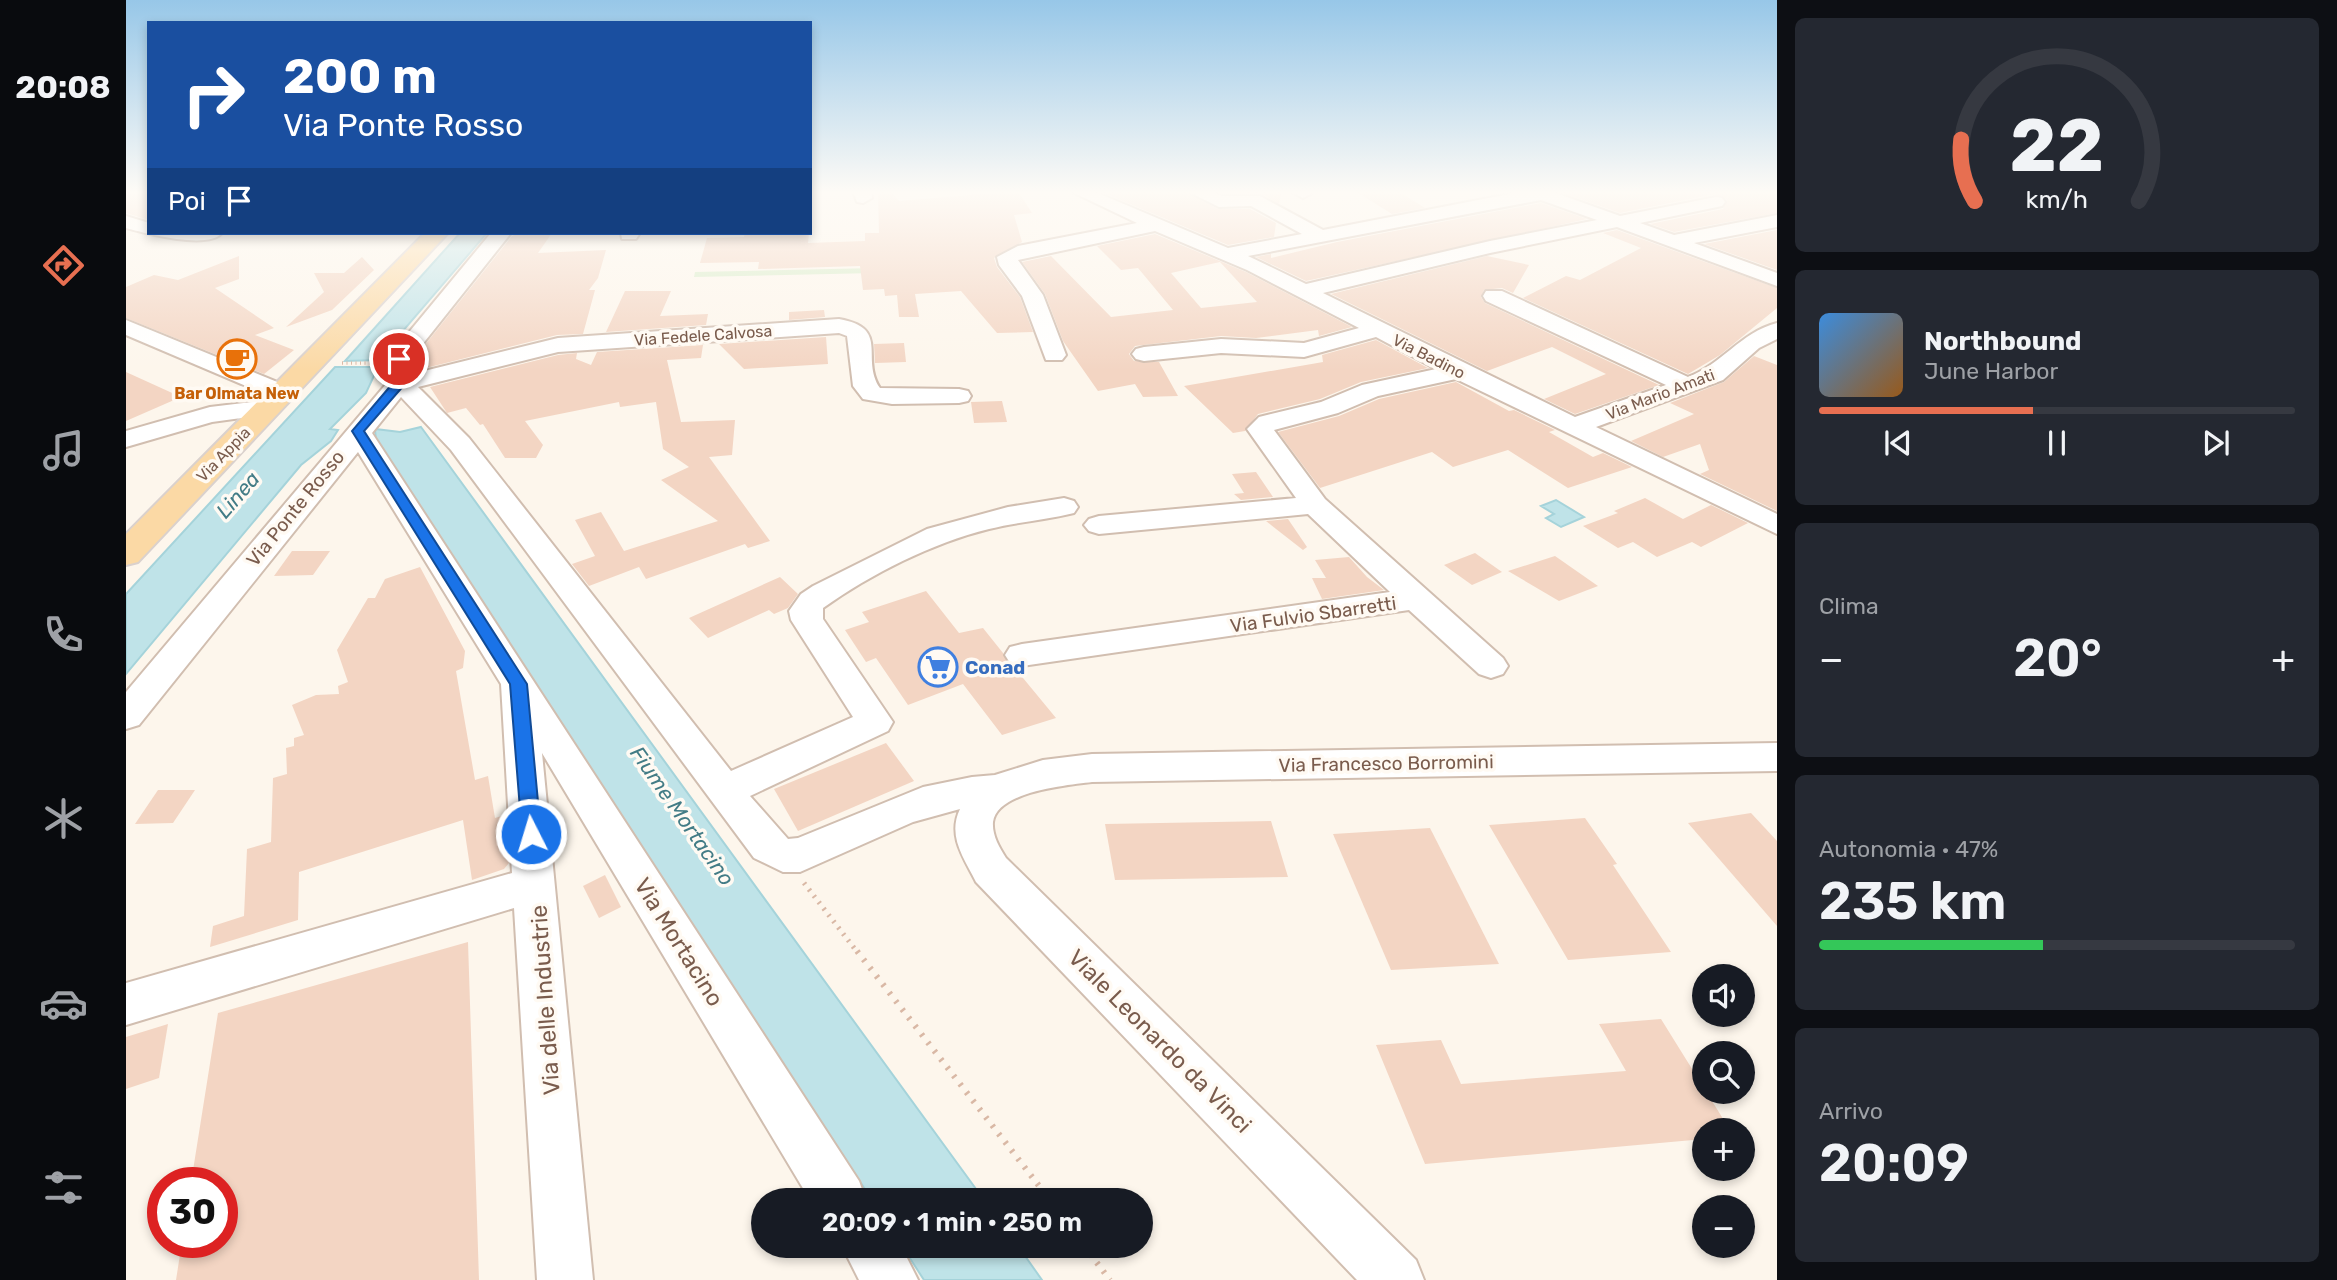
<!DOCTYPE html>
<html lang="it">
<head>
<meta charset="utf-8">
<style>
	body { margin:0; font-family:Rubik,sans-serif; background:#242831; color:#f1f3f6; height:100vh; display:flex; flex-direction:column; font-size:26px; white-space:nowrap }
	* { box-sizing:border-box; margin:0 }
	p { font-size:23px; color:#9ea1a6 }
	.icon { flex:none; width:38px; height:38px; fill:none; stroke:currentColor; stroke-width:2; stroke-linecap:round; stroke-linejoin:round }
	.map { position:relative; flex:1; overflow:hidden }
	.sheet { display:flex; flex-direction:column; gap:18px; padding:18px; background:#0d0f14; width:560px }
	.sheet>* { flex:none }
	.hud { position:absolute; left:21px; top:21px; width:665px; height:214px; border-radius:0px; box-shadow:0 4px 10px #0003; background:#1a4fa0; color:#fff; overflow:hidden }
	.controls { position:absolute; left:1566px; top:964px; display:grid; gap:14px }
	.controls a { display:grid; place-items:center; width:63px; height:63px; border-radius:50%; background:#171b24; box-shadow:0 4px 10px #0003; font-size:35px }
	.speed { position:absolute; left:21px; top:1167px; display:flex; gap:14px; font-size:35px; font-weight:700; text-align:center }
	.speed>* { display:grid; place-content:center; width:91px; height:91px; border-radius:50%; background:#171b24; box-shadow:0 4px 10px #0003; line-height:1 }
	.speed .limit { border:10px solid #d22; background:#fff; color:#111 }
	.pin { position:absolute; display:grid; place-items:center; width:60px; height:60px; color:#fff; margin:-30px; border:4px solid #fff; border-radius:50%; box-shadow:0 2px 7px #0007 }
	.me { position:absolute; width:77px; margin:-38px; rotate:355deg; stroke-linejoin:round; filter:drop-shadow(0 0 5px #0008) }
	.turn { display:flex; align-items:center; gap:24px; height:147px; padding:0 21px; font-size:32px }
	.turn .icon { width:91px; height:91px; stroke-width:2.5 }
	.turn b { display:block; font-size:49px; line-height:60px }
	.then { display:flex; align-items:center; height:66px; padding:0 21px; background:#0003; gap:14px; font-size:26px }
	.big { font-size:52px; font-weight:600; line-height:1.1 }
	.sheet .tile { flex:1; display:flex; flex-direction:column; justify-content:center; gap:10px; min-width:0; padding:0 24px; border-radius:10px; background:#242831 }
	.sheet .dial { align-items:center; gap:0 }
	.dial svg { height:182px; overflow:visible; fill:none; stroke:#363941; stroke-width:7; stroke-linecap:round; text-anchor:middle }
	.dial text { fill:#f1f3f6; stroke:none }
	.song { display:flex; align-items:center; gap:21px }
	.cover { width:84px; height:84px; border-radius:10px; background:linear-gradient(135deg,hsl(210 70% 55%),hsl(30 70% 35%)) }
	.played { height:7px; border-radius:4px; background:linear-gradient(90deg,#e76f51 45%,#363941 45%) }
	.keys { display:flex; justify-content:space-around; direction:ltr }
	.heat { display:flex; justify-content:space-between; align-items:center; font-size:38px; direction:ltr }
	.charge { height:10px; border-radius:5px; background:linear-gradient(90deg,#34c759 47%,#363941 0) }
	.trip { position:absolute; left:625px; top:1188px; width:402px; height:70px; border-radius:35px; background:#171b24; box-shadow:0 4px 10px #0003; font-weight:600; line-height:70px; text-align:center }
	main { display:flex; flex:1; min-height:0 }
	.menu { display:flex; flex-direction:column; width:126px; justify-content:space-around; align-items:center; background:#090b0e; color:#9ea1a6 }
	.menu .icon { width:49px; height:49px }
	.menu .current { color:#e76f51 }
	.menu b { font-size:32px; color:#f1f3f6 }
	.map>svg:first-child { display:block }
	.green { fill:#d8ecc9 }
	.water { fill:#bfe3e8; stroke:#a5d3da; stroke-width:2 }
	.building { fill:#f3d5c3; fill-rule:evenodd }
	.lines { fill:none; stroke-linecap:round; stroke-linejoin:round }
	.minor-casing { stroke:#d1beb0; stroke-width:4 }
	.major-casing { stroke:#dad1cd; stroke-width:4 }
	.path-far2 { stroke:#d9b8a5; stroke-width:3.5; stroke-dasharray:1 3.5; stroke-linecap:butt }
	.path-far1 { stroke:#d9b8a5; stroke-width:5; stroke-dasharray:2 6; stroke-linecap:butt }
	.path { stroke:#d9b8a5; stroke-width:6; stroke-dasharray:2.5 8; stroke-linecap:butt }
	.minor { fill:#fff; fill-rule:evenodd }
	.major { fill:#fbd9a5; fill-rule:evenodd }
	.route { fill:#1a73e8; stroke:#114b97; stroke-width:2 }
	.labels { text-anchor:middle; stroke-width:7; stroke-linejoin:round; paint-order:stroke }
	.far-street-label { font-size:16px; fill:#7a5c4d; stroke:#fffaf3 }
	.far-food-label { font-size:16px; font-weight:bold; fill:#c56008; stroke:#fffaf3 }
	.street-label { font-size:19px; fill:#7a5c4d; stroke:#fffaf3 }
	.shop-label { font-size:19px; font-weight:bold; fill:#366cbe; stroke:#fffaf3; text-anchor:start }
	.water-label { font-size:21px; font-style:italic; fill:#437c86; stroke:#fffaf3 }
	.near-street-label { font-size:23px; fill:#7a5c4d; stroke:#fffaf3 }
</style>
</head>
<body>
<main>
<nav class="menu">
<b>20:08</b>
<svg class="icon current" aria-label="directions" viewBox="0 0 24 24"><path d="M12 3l9 9-9 9-9-9zM9 14v-3h6M13 9l2 2-2 2"/></svg>
<svg class="icon" aria-label="music" viewBox="0 0 24 24"><path d="M9 18V5l10-2v13"/><circle cx="6" cy="18" r="3"/><circle cx="16" cy="16" r="3"/></svg>
<svg class="icon" aria-label="phone" viewBox="0 0 24 24"><path d="M5 4h4l2 5-3 2q2 4 5 5l2-3 5 2v4C11 20 4 13 5 4z"/></svg>
<svg class="icon" aria-label="climate" viewBox="0 0 24 24"><path d="M12 3v18M4 7l16 10M4 17L20 7"/></svg>
<svg class="icon" aria-label="car" viewBox="0 0 24 24"><path d="M5 17H2v-5l4-1 3-4h7l3 4 3 1v5h-3M9 17h6M6 11h13"/><circle cx="7" cy="17" r="2"/><circle cx="17" cy="17" r="2"/></svg>
<svg class="icon" aria-label="filters" viewBox="0 0 24 24"><path d="M4 7h16M4 17h16"/><circle cx="9" cy="7" r="2"/><circle cx="15" cy="17" r="2"/></svg>
</nav>
<div class="map">
<svg width="1651" height="1280" viewBox="0 0 1651 1280">
	<rect width="100%" height="100%" fill="#fdf6ec"/>
	<path class="green" d="M795,267V272L568,277L569,272Z"/>
	<g class="water">
		<path d="M334,233H361L269,340L255,360L219,361Z"/>
		<path d="M209,367H252L240,393L204,429L212,430L205,441L175,465L0,674V594Z"/>
		<path d="M295,427L858,1200H746L250,441L249,429L274,432Z"/>
		<path d="M1430,500L1458,517L1435,527L1420,518L1428,514L1415,506Z"/>
		<path d="M776,1246H892L916,1280H798Z"/>
	</g>
	<g class="building">
		<path d="M0,191H23V220L0,213Z"/>
		<path d="M752,191H764L773,201L892,191L906,213L888,215L896,242L868,258L871,267L894,297L907,332L871,333L835,291L789,294L793,317H773L771,295L759,296L758,289L737,290L734,266L632,269L633,262L574,263L581,238L618,237L619,233H683L682,243L739,241V233H753Z"/>
		<path d="M973,191H1059L1092,209H1124L1150,223L1148,237L1102,245Z"/>
		<path d="M1090,191H1156L1153,204L1134,193Z"/>
		<path d="M1229,191H1272L1299,208L1266,214Z"/>
		<path d="M1431,191H1651V213L1548,232L1524,224L1597,209L1601,200L1589,194L1494,213Z"/>
		<path d="M1415,203L1461,219L1180,281L1130,257L1145,254V258L1211,242Z"/>
		<path d="M1491,230L1651,288V308L1594,355L1562,374L1397,298L1440,276L1454,280L1515,248L1477,233Z"/>
		<path d="M1651,230V270L1578,244Z"/>
		<path d="M393,233H426L412,253L480,250L472,278L463,290H469L457,334L431,335L284,372L286,361L386,236Z"/>
		<path d="M1029,234L1120,272L1226,327L1193,336L1192,330L1130,338L1095,336L1009,346L1003,354L1008,361L1033,362L1052,396L1017,397L1009,384L972,391L937,341L919,294L896,262L925,256L985,317L1047,310L1012,268L995,270L971,246ZM1094,262L1131,302L1075,308L1045,273Z"/>
		<path d="M113,256V279L89,288L148,328L129,335L168,350L138,374L0,318V287L28,275L52,280Z"/>
		<path d="M1361,256L1403,265L1387,293L1376,288L1358,290L1355,297L1359,303L1533,385L1449,414L1418,399L1480,374L1426,347L1361,371L1205,294Z"/>
		<path d="M236,257L248,270L206,310L160,327L198,292L188,273H218Z"/>
		<path d="M499,291H545L534,316L582,314L580,325L480,332Z"/>
		<path d="M698,310L699,317L663,320V312Z"/>
		<path d="M700,337L702,364L618,369L593,344Z"/>
		<path d="M1250,340L1302,368L1235,382L1194,399L1132,414L1119,431L1107,433L1058,386L1197,362L1196,355Z"/>
		<path d="M778,343L780,362L749,363L748,344Z"/>
		<path d="M577,345L575,358L541,360L555,422L609,420L606,455L583,457L644,541L622,548L619,544L520,579L513,567L463,586L446,564L469,556L449,520L475,512L498,551L592,521L535,480L563,467L537,449L530,402L494,407L493,402L399,421L417,445L410,458H379L357,424L354,425L340,408L321,413L304,387L432,355L451,353L450,359L465,365L471,352Z"/>
		<path d="M1628,356L1651,365V511L1574,474L1583,470L1574,444L1537,457L1505,441L1568,414L1544,403L1598,382Z"/>
		<path d="M0,372L55,397L0,421Z"/>
		<path d="M1330,382L1383,411L1388,410L1429,430L1423,432L1467,457L1477,453L1506,467L1442,488L1382,450L1327,467L1306,452L1194,488L1152,432L1213,416L1253,399Z"/>
		<path d="M876,401L881,422L848,423L845,402Z"/>
		<path d="M1130,472L1147,497L1115,500L1108,494L1118,493L1106,474Z"/>
		<path d="M1519,498L1557,519L1585,505L1622,523L1575,547L1566,542L1531,557L1507,542L1492,548L1457,526L1492,513L1488,511Z"/>
		<path d="M1162,519L1181,547L1177,550L1140,521Z"/>
		<path d="M166,551H204L187,575L148,576Z"/>
		<path d="M1349,553L1376,572L1346,585L1318,565Z"/>
		<path d="M1429,556L1472,586L1433,601L1382,571Z"/>
		<path d="M1223,557L1241,577L1258,590L1196,599L1186,578H1200L1189,560Z"/>
		<path d="M294,567L339,651L337,668L330,671L349,780L362,776L369,818L379,815L383,863L378,869L346,880L337,820L173,872L172,920L84,947L87,926L118,916L121,849L145,842L147,778L161,774L160,748L168,746V738L178,735L166,705L190,695L213,694L212,686L222,682L211,650L242,598H249L259,579Z"/>
		<path d="M654,577L672,594L662,608L648,614L643,610L582,638L563,618Z"/>
		<path d="M800,591L833,633L857,628L877,653L882,664L888,667L930,718L876,735L837,684L782,705L750,658L740,662L719,630L743,622L736,612Z"/>
		<path d="M760,743L788,781L672,831L648,789Z"/>
		<path d="M32,790H69L47,823L9,824Z"/>
		<path d="M1625,813L1651,841V926L1562,823Z"/>
		<path d="M1459,818L1491,864L1487,865L1545,952L1442,960L1363,825Z"/>
		<path d="M1145,821L1162,877L989,880L979,824Z"/>
		<path d="M1304,828L1373,964L1265,970L1207,834Z"/>
		<path d="M479,875L495,907L473,918L457,886Z"/>
		<path d="M342,942L353,1280H50L56,1242H96V1183H65L92,1013Z"/>
		<path d="M1535,1019L1604,1130H1578V1139L1299,1164L1250,1045L1315,1040L1335,1084L1500,1071L1473,1024Z"/>
		<path d="M42,1024L33,1078L0,1089V1037Z"/>
	</g>
	<g class="lines">
		<g class="minor-casing">
			<g id="minor">
				<path d="M727,191H745L746,198L737,203L731,202Z"/>
				<path d="M944,191H967L1102,248L1176,234L1125,206L1093,207L1061,191H1084L1096,196H1134L1197,230L1399,191H1424L1494,216L1590,197L1596,198L1599,202L1596,206L1514,223L1548,235L1651,215V227L1568,243L1651,273V286L1491,227L1364,253L1197,293L1449,417L1540,385L1360,301L1357,296L1360,291H1376L1562,377C1595,365 1615,332 1651,323V339L1633,348L1597,380L1470,427L1651,514V534L1330,379L1252,396L1212,413L1148,430L1199,499L1377,658L1382,666L1377,674L1365,678L1353,674L1283,610L896,666L884,663L879,655L884,647L896,644L1264,592L1182,514L973,534L963,531L958,525L963,519L973,516L1170,498L1121,429L1133,417L1195,402L1236,385L1310,369L1250,337L1178,357L1095,353L1018,361L1010,359L1006,354L1010,349L1018,347L1095,339L1178,343L1233,328L1121,270L1029,231L892,260L917,295L940,355L936,360H920L896,296L873,265L871,257L892,246L1011,223ZM1415,200L1471,220L1364,241L1180,284L1122,256Z"/>
				<path d="M1164,191H1184L1186,193L1177,198Z"/>
				<path d="M0,216L23,223V233H96C82,250 18,233 0,228Z"/>
				<path d="M365,233H385L284,360L280,370L282,375L432,338L713,319C765,328 734,358 754,388L833,389L842,391L845,396L842,401L833,403L766,404L737,399L727,386L721,336L713,333L432,352L292,387L343,438L605,771L727,717L665,620L663,611L675,594L687,586L801,529L882,507L938,498L948,501L952,507L948,513C920,520 891,522 863,529C806,543 745,574 697,608V619L767,722L762,731L624,796L662,839L672,838L797,787L846,777L869,775L917,760L966,754L1651,743V771L966,782C943,785 871,791 867,822C866,835 873,847 880,858L1290,1260L1298,1280H1231L850,882C838,858 821,836 834,809L787,822L674,872H657L628,858L325,450L275,397L246,433L733,1181L740,1200H684L416,753L467,1280H411L388,908L0,1025V983L386,873L375,684L232,452L13,725L0,729V692L261,383L256,370L265,354Z"/>
				<path d="M495,233H514L510,239H496Z"/>
				<path d="M0,320L166,388L169,393L166,398H148L0,335Z"/>
				<path d="M142,400L151,403L155,408L151,413L86,422L0,447V431L84,407Z"/>
				<path d="M716,1246H775L792,1280H733Z"/>
			</g>
		</g>
		<g class="major-casing">
			<path id="major" d="M299,233H322L12,562L0,565V534Z"/>
		</g>
		<path class="path-far2" d="M216,363H245"/>
		<path class="path-far1" d="M678,883L732,953"/>
		<g class="path">
			<path d="M731,951L924,1200"/>
			<path d="M958,1246L984,1280"/>
		</g>
		<use href="#minor" class="minor"/>
		<use href="#major" class="major"/>
	</g>
	<linearGradient id="sky" x2="0" y2="1"><stop stop-color="#97c7e8"/><stop offset="0.52" stop-color="#fefbf6"/><stop offset="1" stop-color="#fefbf6" stop-opacity="0"/></linearGradient>
	<rect width="1651" height="370" fill="url(#sky)"/>
	<path class="route" d="M273,356L279,359L274,370L279,384L238,431L401,684L415,834L412,839H399L396,834L384,684L226,431L267,383L262,370L269,357Z"/>
	<defs>
		<g id="cafe-ring" transform="scale(2.0125)"><circle r="9.5" fill="#fffaf3" stroke="#e8710a" stroke-width="1.5"/><path d="M-5.5-4.5H6V0H3Q3 3.5 0 3.5H-2.5Q-5.5 3.5-5.5 0ZM3-3.2v2h1.7v-2ZM-6 4.5H4V6H-6Z" fill="#e8710a"/></g>
		<g id="supermarket-ring" transform="scale(2.0125)"><circle r="9.5" fill="#fffaf3" stroke="#3f7fe0" stroke-width="1.5"/><path d="M-6-5.5h2.5l.6 2H6L4.5 2H-2.5L-4.4-4H-6ZM-1.5 3.2a1.3 1.3 0 1 0 .1 0ZM3 3.2a1.3 1.3 0 1 0 .1 0Z" fill="#3f7fe0"/></g>
	</defs>
	<g fill-rule="evenodd">
		<use href="#cafe-ring" x="111" y="359"/>
		<use href="#supermarket-ring" x="812" y="667"/>
	</g>
	<g class="labels">
		<g class="far-street-label">
			<text transform="translate(577 335) rotate(-4)" y="6">Via Fedele Calvosa</text>
			<text transform="translate(1303 356) rotate(27)" y="6">Via Badino</text>
			<text transform="translate(1534 394) rotate(-21)" y="6">Via Mario Amati</text>
			<text transform="translate(97 454) rotate(-46)" y="6">Via Appia</text>
		</g>
		<g class="far-food-label">
			<text x="111" y="399">Bar Olmata New</text>
		</g>
		<g class="street-label">
			<text transform="translate(169 508) rotate(-51)" y="7">Via Ponte Rosso</text>
			<text transform="translate(1187 614) rotate(-8)" y="7">Via Fulvio Sbarretti</text>
			<text transform="translate(1260 763) rotate(-1)" y="7">Via Francesco Borromini</text>
		</g>
		<g class="shop-label">
			<text x="839" y="674">Conad</text>
		</g>
		<g class="water-label">
			<text transform="translate(112 495) rotate(-49)" y="7">Linea</text>
			<text transform="translate(556 816) rotate(55)" y="7">Fiume Mortacino</text>
		</g>
		<g class="near-street-label">
			<text transform="translate(553 942) rotate(58)" y="8">Via Mortacino</text>
			<text transform="translate(419 1000) rotate(-94)" y="8">Via delle Industrie</text>
			<text transform="translate(1034 1041) rotate(45)" y="8">Viale Leonardo da Vinci</text>
		</g>
	</g>
</svg>
<div class="controls">
<a><svg class="icon" aria-label="sound" viewBox="0 0 24 24"><path d="M4 9h4l5-4v14l-5-4H4zM17 9q2 3 0 6"/></svg></a>
<a><svg class="icon" aria-label="search" viewBox="0 0 24 24"><circle cx="10" cy="10" r="6"/><path d="M15 15l6 6"/></svg></a>
<a>+</a>
<a>−</a>
</div>
<div class="speed"><div class="limit">30</div></div>
<div class="pin" style="left:273px;top:359px;background:#d93025"><svg class="icon" aria-label="arrive" viewBox="0 0 24 24"><path d="M6 21V4h12l-3 4 3 4H6"/></svg></div>
<svg class="me" style="left:405px;top:834px" viewBox="-20 -20 40 40"><circle r="17" fill="#1a73e8" stroke="#fff" stroke-width="3"/><path d="M0-11L8 9 0 5-8 9z" fill="#fff"/></svg>
<div class="trip">20:09 · 1 min · 250 m</div>
<div class="hud">
<div class="turn"><svg class="icon" aria-label="right" viewBox="0 0 24 24"><path d="M7 20v-9h11M14 6l5 5-5 5"/></svg><div><b>200 m</b>Via Ponte Rosso</div></div>
<div class="then">Poi<svg class="icon" aria-label="arrive" viewBox="0 0 24 24"><path d="M6 21V4h12l-3 4 3 4H6"/></svg></div>
</div>
</div>
<section class="sheet">
<div class="tile dial"><svg viewBox="0 0 100 80">
<path d="M14 69A42 42 0 1 1 86 69"/>
<path d="M14 69A42 42 0 0 1 8 42" stroke="#e76f51"/>
<text x="50" y="56" font-size="32" font-weight="700">22</text>
<text x="50" y="72" font-size="11">km/h</text>
</svg></div>
<div class="tile">
<div class="song"><i class="cover"></i><div><b>Northbound</b><p>June Harbor</p></div></div>
<div class="played"></div>
<div class="keys"><svg class="icon" aria-label="previous" viewBox="0 0 24 24"><path d="M18 5L8 12l10 7zM5 5v14"/></svg><svg class="icon" aria-label="pause" viewBox="0 0 24 24"><path d="M8 5v14M16 5v14"/></svg><svg class="icon" aria-label="next" viewBox="0 0 24 24"><path d="M6 5l10 7-10 7zM19 5v14"/></svg></div>
</div>
<div class="tile"><p>Clima</p>
<div class="heat"><a>−</a><b class="big">20°</b><a>+</a></div>
</div>
<div class="tile"><p>Autonomia · 47%</p><b class="big">235 km</b><div class="charge"></div></div>
<div class="tile"><p>Arrivo</p><b class="big">20:09</b></div>
</section>
</main>
</body>
</html>
